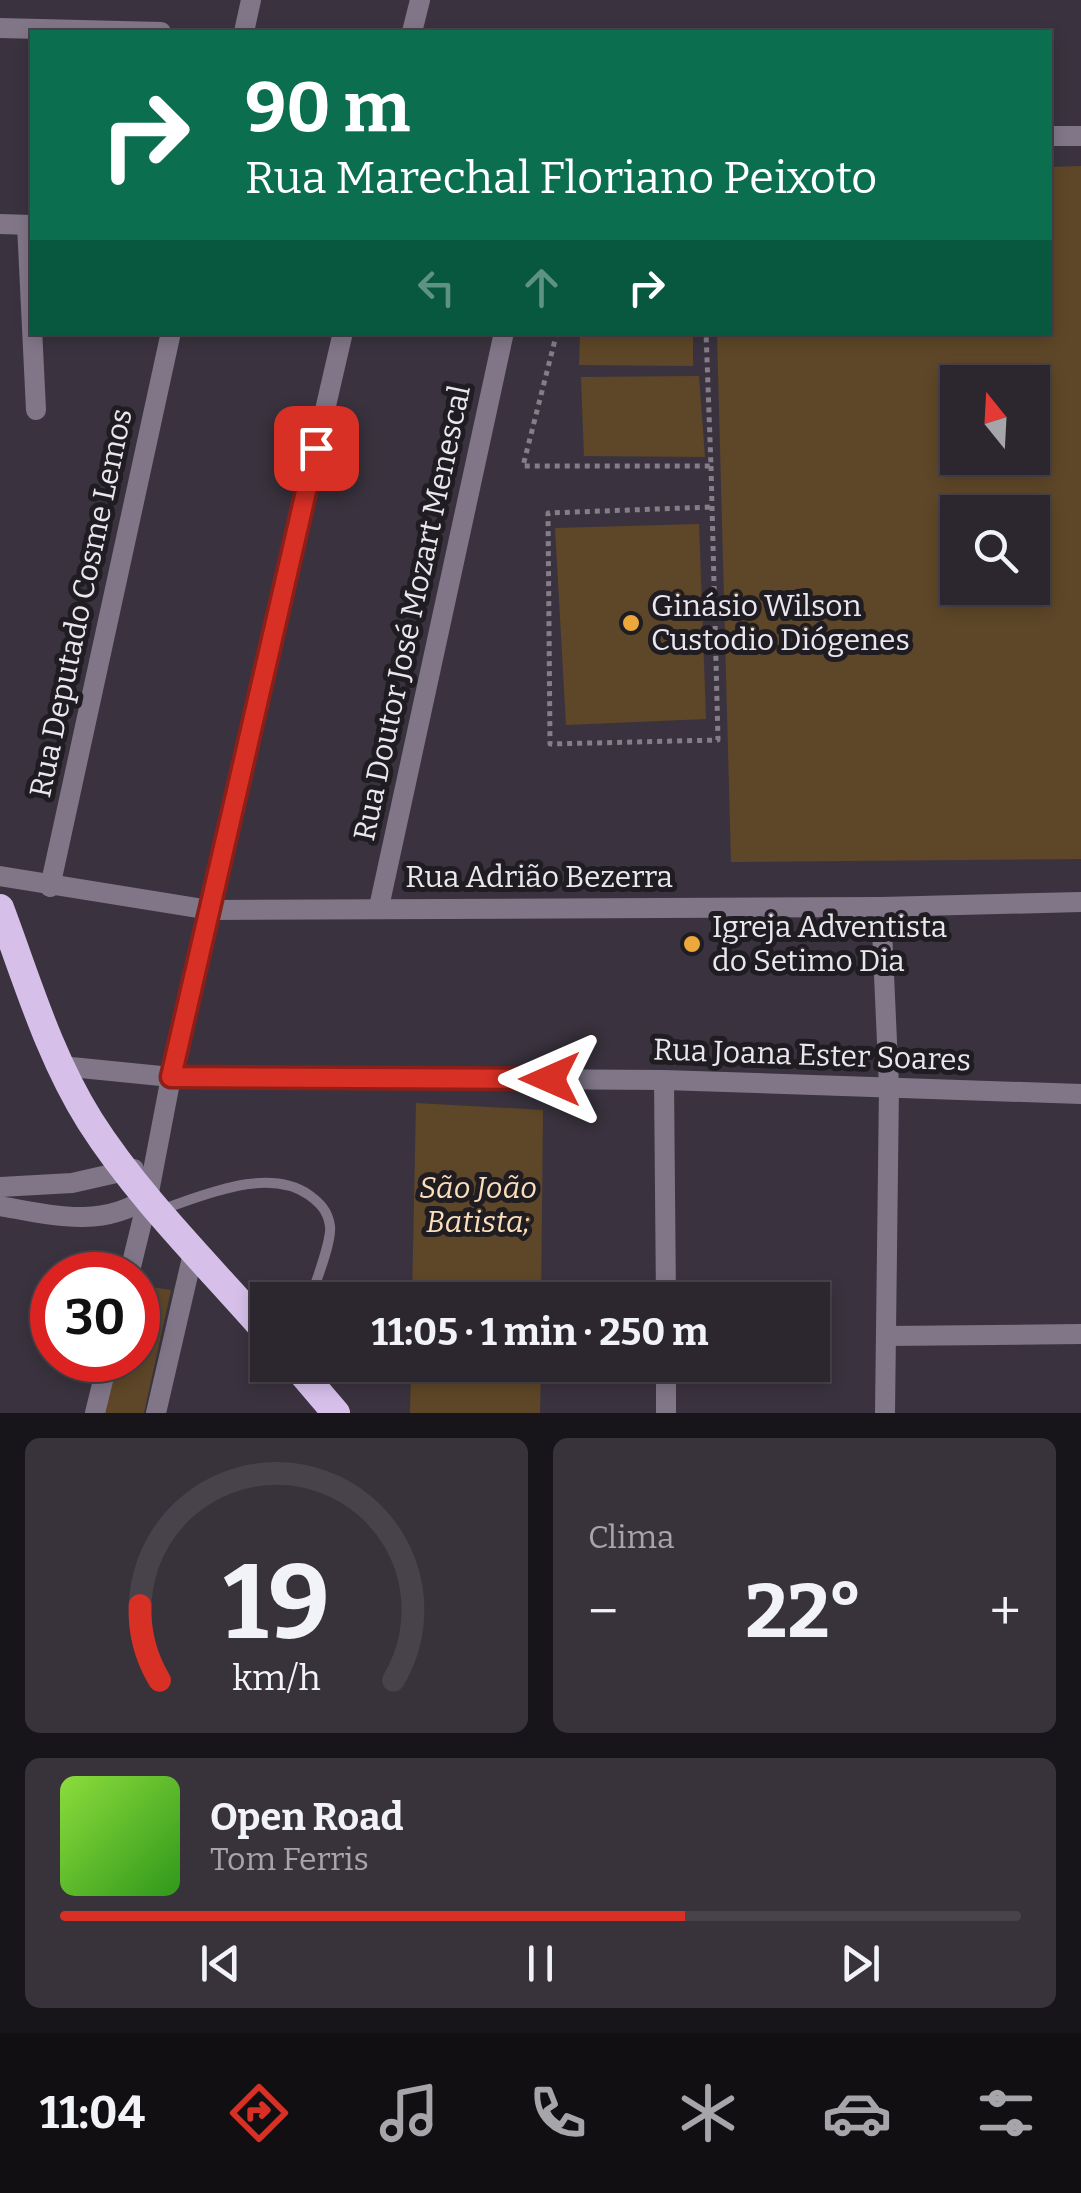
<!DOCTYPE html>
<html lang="pt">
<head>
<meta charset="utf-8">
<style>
	body { margin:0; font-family:Bitter,serif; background:#38323b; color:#f1f3f6; height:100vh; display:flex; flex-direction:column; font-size:38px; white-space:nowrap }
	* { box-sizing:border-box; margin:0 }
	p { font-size:32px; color:#a6a5aa }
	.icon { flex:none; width:55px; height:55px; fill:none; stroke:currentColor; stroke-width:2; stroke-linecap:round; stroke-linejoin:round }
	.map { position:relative; height:1413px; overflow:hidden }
	.panel { display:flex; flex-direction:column; gap:25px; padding:25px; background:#18151a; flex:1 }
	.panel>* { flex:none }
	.hud { position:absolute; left:30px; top:30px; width:1022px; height:305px; border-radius:0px; box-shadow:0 5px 15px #0003,0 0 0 2px #48434b; background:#0b6e4f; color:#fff; overflow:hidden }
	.needle { width:65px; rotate:342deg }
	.controls { position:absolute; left:940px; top:365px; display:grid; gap:20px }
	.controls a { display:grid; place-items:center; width:110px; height:110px; border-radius:0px; background:#2c262f; box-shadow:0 5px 15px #0003,0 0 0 2px #48434b; font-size:50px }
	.speed { position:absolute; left:30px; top:1252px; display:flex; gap:20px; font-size:50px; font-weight:700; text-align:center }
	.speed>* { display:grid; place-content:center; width:130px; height:130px; border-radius:50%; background:#2c262f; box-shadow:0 5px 15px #0003,0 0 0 2px #48434b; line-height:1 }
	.speed .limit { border:15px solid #d22; background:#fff; color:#111 }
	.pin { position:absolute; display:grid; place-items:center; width:85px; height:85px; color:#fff; margin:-42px; border-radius:20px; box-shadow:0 5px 15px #0006 }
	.me { position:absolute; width:110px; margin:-55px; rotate:270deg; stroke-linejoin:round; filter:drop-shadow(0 0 8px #0008) }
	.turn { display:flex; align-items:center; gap:35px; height:210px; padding:0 50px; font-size:45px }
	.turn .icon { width:130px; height:130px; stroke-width:2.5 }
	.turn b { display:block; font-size:70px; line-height:85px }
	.lanes { display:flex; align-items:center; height:95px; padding:0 50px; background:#0003; justify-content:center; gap:50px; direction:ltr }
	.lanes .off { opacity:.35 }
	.big { font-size:75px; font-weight:700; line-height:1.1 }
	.panel .widget { flex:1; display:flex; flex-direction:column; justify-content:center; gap:15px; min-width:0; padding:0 35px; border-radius:15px; background:#38323b }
	.panel .dial { align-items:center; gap:0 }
	.dial svg { height:260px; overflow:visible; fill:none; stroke:#48434b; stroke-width:7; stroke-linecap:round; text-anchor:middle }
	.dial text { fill:#f1f3f6; stroke:none }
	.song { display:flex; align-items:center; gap:30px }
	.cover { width:120px; height:120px; border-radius:15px; background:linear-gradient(135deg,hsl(90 70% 55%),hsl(110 70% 35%)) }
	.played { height:10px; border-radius:5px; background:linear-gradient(90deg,#d93025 65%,#48434b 65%) }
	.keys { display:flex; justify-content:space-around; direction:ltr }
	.heat { display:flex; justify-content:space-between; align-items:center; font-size:55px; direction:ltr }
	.panel .tiles { flex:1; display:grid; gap:25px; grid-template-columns:1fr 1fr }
	.widget:last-child { grid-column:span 2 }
	.trip { position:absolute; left:250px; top:1282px; width:580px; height:100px; border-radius:0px; background:#2c262f; box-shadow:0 5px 15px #0003,0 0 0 2px #48434b; font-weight:700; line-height:100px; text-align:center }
	.menu { display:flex; height:160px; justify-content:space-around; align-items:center; background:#120f13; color:#a6a5aa }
	.menu .icon { width:70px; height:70px }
	.menu .on { color:#d93025 }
	.menu b { font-size:45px; color:#f1f3f6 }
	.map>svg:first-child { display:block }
	.green { fill:#5e4728; fill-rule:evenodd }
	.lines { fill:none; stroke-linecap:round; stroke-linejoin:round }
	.path { stroke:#837e88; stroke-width:5; stroke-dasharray:5 5; stroke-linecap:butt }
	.service { stroke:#807688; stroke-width:10 }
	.minor { stroke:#807688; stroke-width:20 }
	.tertiary { stroke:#807688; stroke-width:20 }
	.trunk { stroke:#d6c0ea; stroke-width:28 }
	.route-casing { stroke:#8d1f18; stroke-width:25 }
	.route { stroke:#d93025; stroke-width:18 }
	.poi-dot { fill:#eda83c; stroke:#1f1c22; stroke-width:4 }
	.labels { text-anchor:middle; stroke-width:10; stroke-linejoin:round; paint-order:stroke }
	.street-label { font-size:30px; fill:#ebe7ef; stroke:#1f1c22 }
	.poi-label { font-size:30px; fill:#ebe7ef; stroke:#1f1c22; text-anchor:start }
	.park-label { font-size:30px; font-style:italic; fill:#fcdfba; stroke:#1f1c22 }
</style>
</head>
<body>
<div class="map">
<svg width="1081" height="1413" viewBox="0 0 1081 1413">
	<rect width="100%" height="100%" fill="#3a333f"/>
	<g class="green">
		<path d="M1081,166V859L731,862L717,333L1050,332V167ZM1032,382V458H958V382ZM958,512H1032V588H958Z"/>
		<path d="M580,333H693V366L579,365Z"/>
		<path d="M699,376L705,457L584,456L581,377Z"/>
		<path d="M699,524L706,719L566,725L555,528Z"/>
		<path d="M416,1103L543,1110L541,1300H412Z"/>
		<path d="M138,1285L171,1290L144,1413H103L116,1360H138Z"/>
		<path d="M411,1365H541L540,1413H410Z"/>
	</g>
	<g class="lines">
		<g class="path">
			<path d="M557,332L523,466H711L706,332"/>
			<path d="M711,466L718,740L550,744L548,513L712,507"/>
		</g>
		<path class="service" d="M160,1210C203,1196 267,1166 309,1195C320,1203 328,1211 330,1226C332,1242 315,1283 310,1300"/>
		<g class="minor">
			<path d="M0,28L161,32"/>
			<path d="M244,32L251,0"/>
			<path d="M1050,136H1081"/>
			<path d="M0,224L32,225"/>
			<path d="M27,225L36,410"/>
			<path d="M0,876L210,910L881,907L1081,902"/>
			<path d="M50,887L171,332"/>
			<path d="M379,907L504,332"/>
			<path d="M881,907L889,1087L885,1413"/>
			<path d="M61,1066L171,1077L664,1080L1081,1094"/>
			<path d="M664,1080L666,1300"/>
			<path d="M129,1275L148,1197"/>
			<path d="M887,1336L1081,1334"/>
			<path d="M666,1365V1413"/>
			<path d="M95,1413L108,1360"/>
			<path d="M156,1413L194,1249"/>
		</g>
		<g class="tertiary">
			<path d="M412,32L420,0"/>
			<path d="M0,1187L72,1183L134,1169"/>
			<path d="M0,1206C51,1215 103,1229 148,1197L171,1077L343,332"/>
		</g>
		<g class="trunk">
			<path d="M0,908C27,980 49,1056 90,1121C139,1198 208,1265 268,1334"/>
			<path d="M295,1365L336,1413"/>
		</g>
	</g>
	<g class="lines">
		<g class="route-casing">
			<path id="route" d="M316,448L171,1077L550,1079"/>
		</g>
		<use href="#route" class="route"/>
	</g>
	<g class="poi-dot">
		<circle cx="631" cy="623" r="10"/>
		<circle cx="692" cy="944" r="10"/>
	</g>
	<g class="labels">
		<g class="street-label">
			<text transform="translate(81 603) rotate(-78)" y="10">Rua Deputado Cosme Lemos</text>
			<text transform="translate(412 613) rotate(-78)" y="10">Rua Doutor José Mozart Menescal</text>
			<text x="539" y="887">Rua Adrião Bezerra</text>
			<text transform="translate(812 1055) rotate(2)" y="10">Rua Joana Ester Soares</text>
		</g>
		<g class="poi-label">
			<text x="651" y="616">Ginásio Wilson<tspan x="651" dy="34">Custodio Diógenes</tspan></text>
			<text x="712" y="937">Igreja Adventista<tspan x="712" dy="34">do Setimo Dia</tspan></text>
		</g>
		<g class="park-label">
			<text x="478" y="1198">São João<tspan x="478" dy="34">Batista;</tspan></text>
		</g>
	</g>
</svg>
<div class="controls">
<a><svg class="needle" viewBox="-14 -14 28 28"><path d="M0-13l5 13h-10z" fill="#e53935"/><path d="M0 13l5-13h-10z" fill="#a6a5aa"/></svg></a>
<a><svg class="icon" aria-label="search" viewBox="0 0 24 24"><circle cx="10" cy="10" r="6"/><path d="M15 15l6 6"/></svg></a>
</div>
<div class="speed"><div class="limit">30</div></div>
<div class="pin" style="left:316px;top:448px;background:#d93025"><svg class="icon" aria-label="arrive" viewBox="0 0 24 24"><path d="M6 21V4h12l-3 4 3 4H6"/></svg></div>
<svg class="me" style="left:550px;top:1079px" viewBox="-20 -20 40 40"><path d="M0-17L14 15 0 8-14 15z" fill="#d93025" stroke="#fff" stroke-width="4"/></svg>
<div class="trip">11:05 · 1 min · 250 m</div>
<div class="hud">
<div class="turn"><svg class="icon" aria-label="right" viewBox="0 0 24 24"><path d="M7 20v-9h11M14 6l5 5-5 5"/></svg><div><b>90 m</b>Rua Marechal Floriano Peixoto</div></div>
<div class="lanes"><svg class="icon off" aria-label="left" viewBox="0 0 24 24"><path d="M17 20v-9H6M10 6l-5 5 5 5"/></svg><svg class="icon off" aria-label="ahead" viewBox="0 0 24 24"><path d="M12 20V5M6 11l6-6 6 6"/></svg><svg class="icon" aria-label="right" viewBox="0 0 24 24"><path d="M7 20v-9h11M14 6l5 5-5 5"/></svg></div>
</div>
</div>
<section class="panel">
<div class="tiles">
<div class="widget dial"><svg viewBox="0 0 100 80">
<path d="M14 69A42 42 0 1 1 86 69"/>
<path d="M14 69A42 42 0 0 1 8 46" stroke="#d93025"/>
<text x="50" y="56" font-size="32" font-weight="700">19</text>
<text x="50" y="72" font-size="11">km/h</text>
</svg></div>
<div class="widget"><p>Clima</p>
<div class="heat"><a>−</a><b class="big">22°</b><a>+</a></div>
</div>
<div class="widget">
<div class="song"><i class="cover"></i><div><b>Open Road</b><p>Tom Ferris</p></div></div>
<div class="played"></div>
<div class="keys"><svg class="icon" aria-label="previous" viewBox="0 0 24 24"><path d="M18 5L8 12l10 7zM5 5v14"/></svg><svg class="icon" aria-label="pause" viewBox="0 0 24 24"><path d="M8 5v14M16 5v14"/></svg><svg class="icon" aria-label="next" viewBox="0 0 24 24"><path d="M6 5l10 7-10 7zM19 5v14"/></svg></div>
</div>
</div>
</section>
<nav class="menu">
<b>11:04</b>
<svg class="icon on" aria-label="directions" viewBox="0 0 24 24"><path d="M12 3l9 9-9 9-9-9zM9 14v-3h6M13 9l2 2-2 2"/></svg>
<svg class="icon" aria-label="music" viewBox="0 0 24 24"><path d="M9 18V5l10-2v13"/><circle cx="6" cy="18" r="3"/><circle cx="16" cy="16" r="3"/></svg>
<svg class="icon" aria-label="phone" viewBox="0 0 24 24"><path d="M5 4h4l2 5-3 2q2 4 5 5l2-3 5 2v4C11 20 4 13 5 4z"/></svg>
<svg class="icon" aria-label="climate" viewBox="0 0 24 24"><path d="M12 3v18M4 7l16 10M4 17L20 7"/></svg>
<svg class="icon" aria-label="car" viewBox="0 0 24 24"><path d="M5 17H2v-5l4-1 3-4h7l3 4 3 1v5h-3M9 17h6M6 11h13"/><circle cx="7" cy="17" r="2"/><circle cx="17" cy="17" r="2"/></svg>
<svg class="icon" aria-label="filters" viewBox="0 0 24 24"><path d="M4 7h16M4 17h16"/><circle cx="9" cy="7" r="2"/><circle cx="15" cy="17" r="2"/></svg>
</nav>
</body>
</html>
